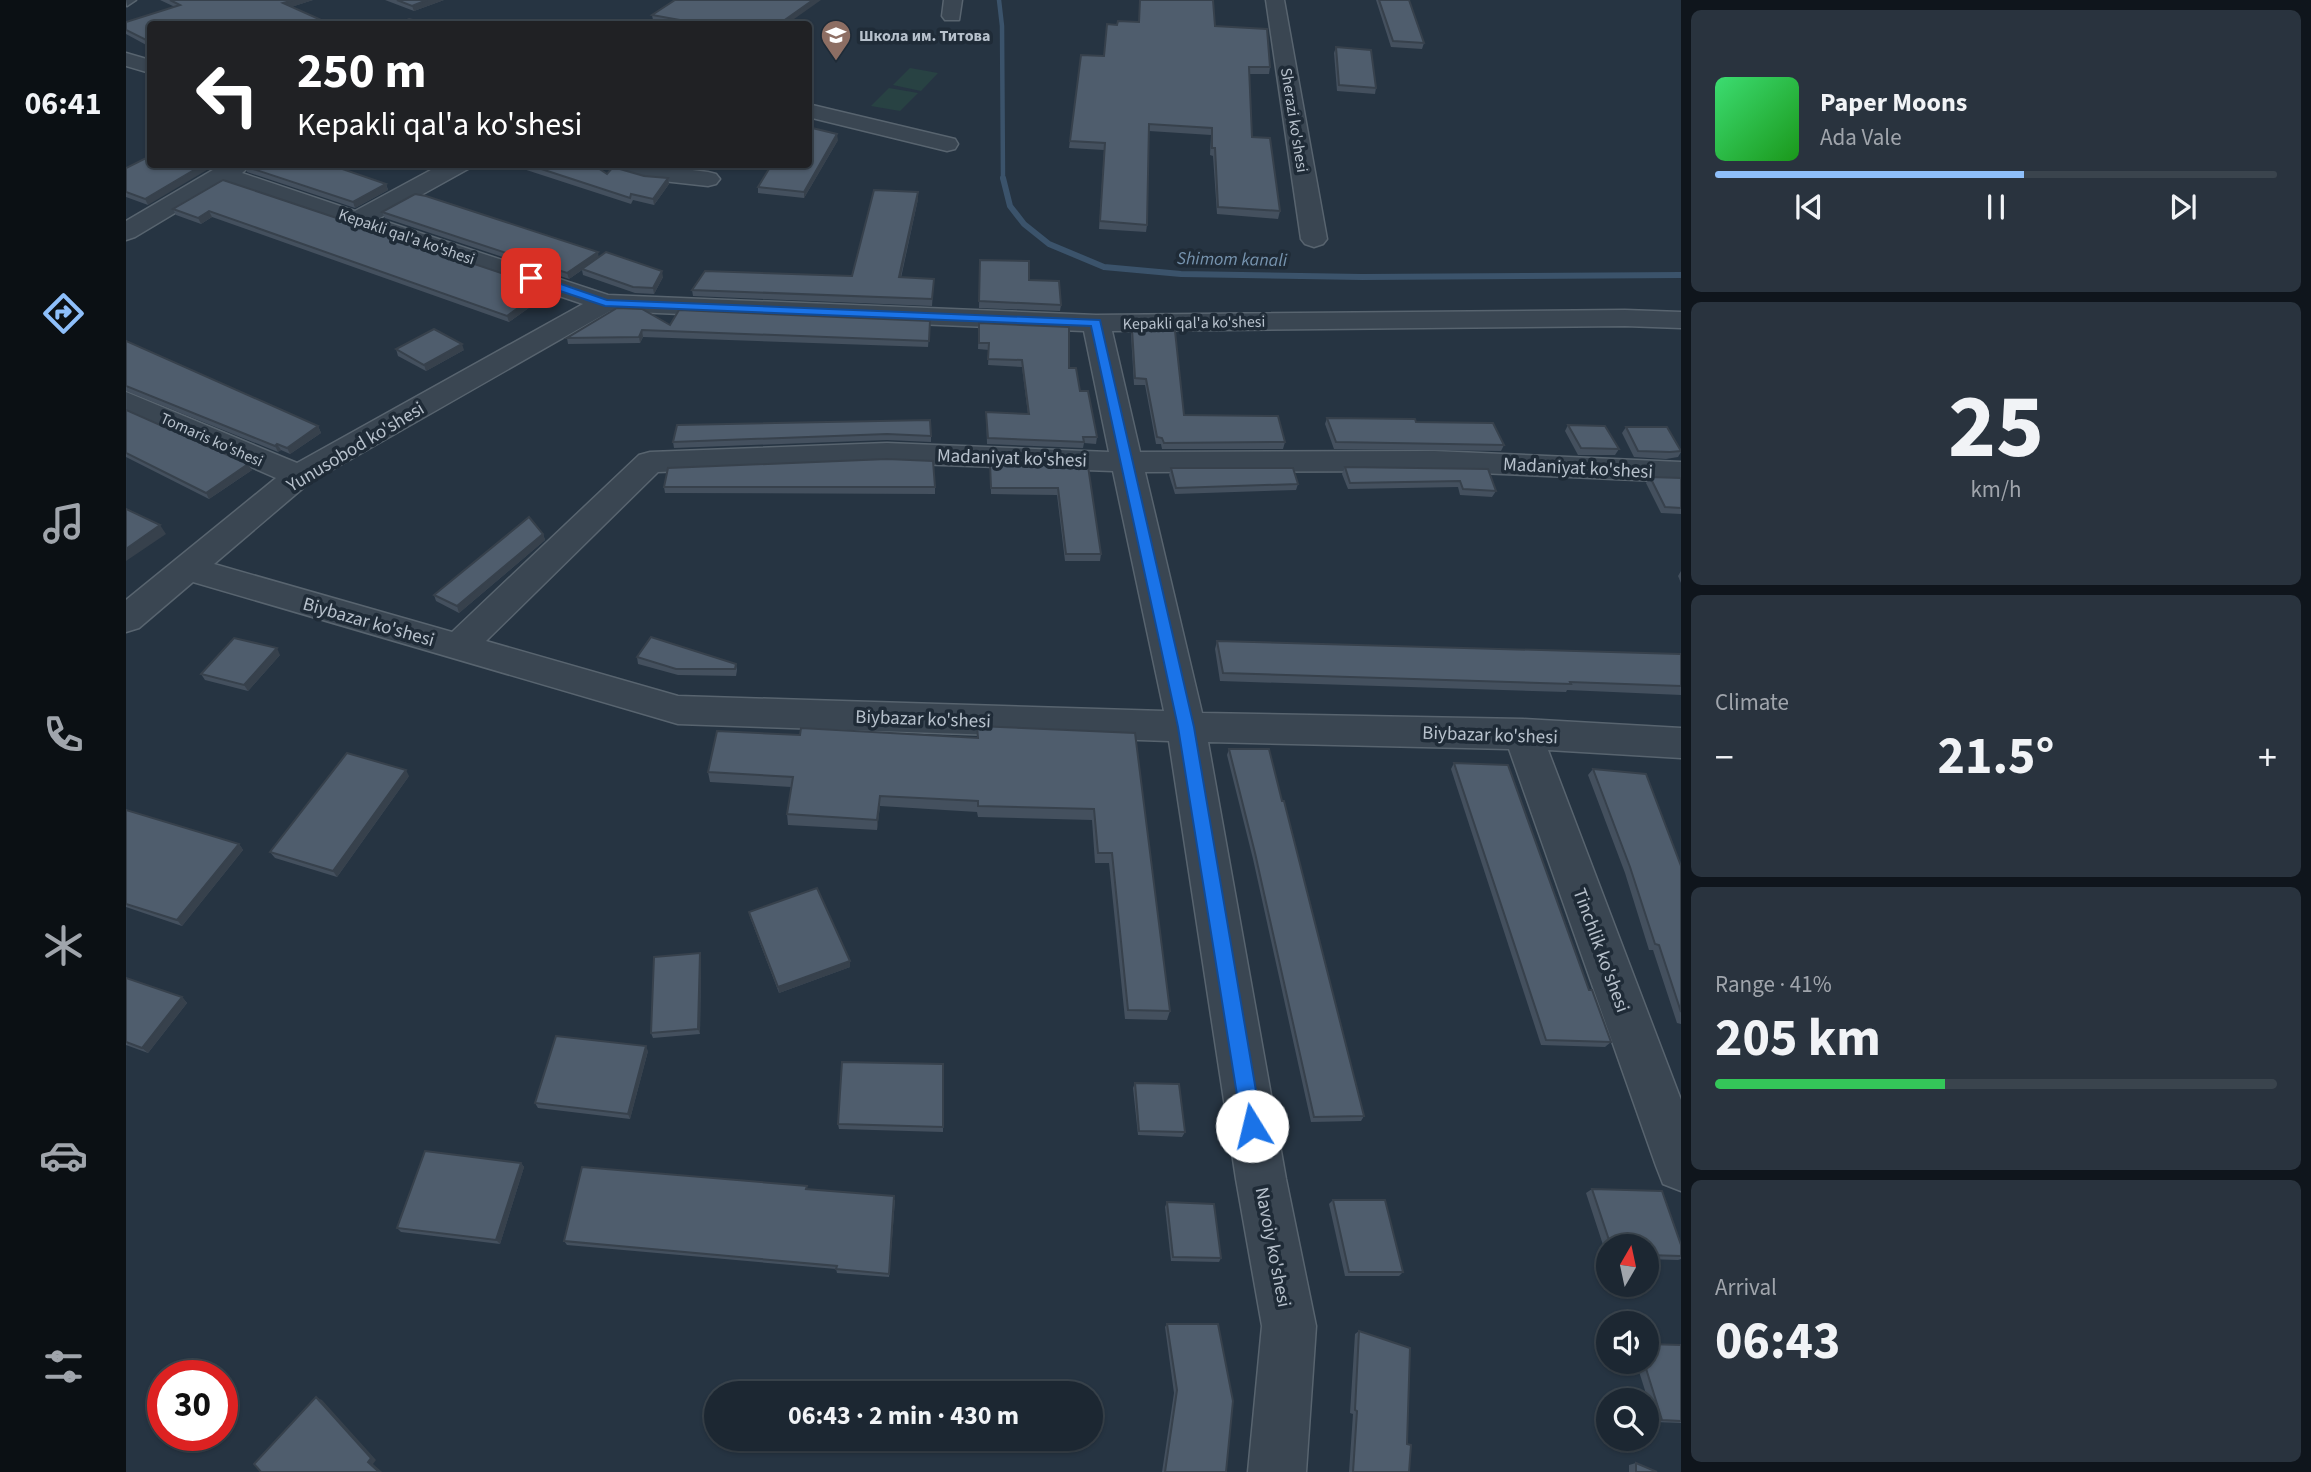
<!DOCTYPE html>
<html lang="en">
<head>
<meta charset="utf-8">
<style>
	body { margin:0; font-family:"Source Sans 3",sans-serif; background:#29333e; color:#f1f3f6; height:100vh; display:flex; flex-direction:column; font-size:26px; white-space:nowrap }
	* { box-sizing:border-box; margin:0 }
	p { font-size:23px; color:#a0a5ac }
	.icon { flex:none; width:38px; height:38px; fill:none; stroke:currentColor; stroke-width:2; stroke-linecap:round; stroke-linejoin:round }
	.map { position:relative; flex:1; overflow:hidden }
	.sheet { display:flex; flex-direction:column; gap:10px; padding:10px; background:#0f151c; width:630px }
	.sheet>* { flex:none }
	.banner { position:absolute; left:21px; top:21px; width:665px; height:147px; border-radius:7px; box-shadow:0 2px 5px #0004,0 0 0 2px #3a444d; background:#202124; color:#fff; overflow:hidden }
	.needle { width:46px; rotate:9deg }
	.fabs { position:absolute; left:1470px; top:1234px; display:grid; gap:14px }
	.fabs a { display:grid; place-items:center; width:63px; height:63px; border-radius:50%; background:#1c2732; box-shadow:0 2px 5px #0004,0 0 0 2px #3a444d; font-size:35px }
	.speed { position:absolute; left:21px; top:1360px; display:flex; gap:14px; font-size:35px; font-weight:700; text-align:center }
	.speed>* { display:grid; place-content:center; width:91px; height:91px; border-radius:50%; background:#1c2732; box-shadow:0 2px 5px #0004,0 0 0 2px #3a444d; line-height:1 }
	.speed .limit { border:10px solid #d22; background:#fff; color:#111 }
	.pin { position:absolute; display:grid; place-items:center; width:60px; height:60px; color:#fff; margin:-30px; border-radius:14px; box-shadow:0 4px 10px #0006 }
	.me { position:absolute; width:77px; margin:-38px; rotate:351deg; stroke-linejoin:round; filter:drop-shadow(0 0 5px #0008) }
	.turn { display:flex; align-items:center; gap:24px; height:147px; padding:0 35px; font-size:32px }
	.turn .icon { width:91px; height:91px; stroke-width:2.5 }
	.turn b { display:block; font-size:49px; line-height:60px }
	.big { font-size:52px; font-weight:700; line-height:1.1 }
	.sheet .tile { flex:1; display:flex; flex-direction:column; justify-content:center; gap:10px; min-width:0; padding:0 24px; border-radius:10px; background:#29333e }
	.sheet .dial { align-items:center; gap:0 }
	.dial b { font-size:91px; line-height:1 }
	.song { display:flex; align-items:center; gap:21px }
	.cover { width:84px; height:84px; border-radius:10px; background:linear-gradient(135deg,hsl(140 70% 55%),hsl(120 70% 35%)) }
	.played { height:7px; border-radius:4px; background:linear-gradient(90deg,#8ebffa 55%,#3a444d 55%) }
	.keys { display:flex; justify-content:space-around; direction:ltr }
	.heat { display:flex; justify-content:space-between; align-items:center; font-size:38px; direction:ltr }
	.charge { height:10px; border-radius:5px; background:linear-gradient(90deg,#34c759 41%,#3a444d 0) }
	.trip { position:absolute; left:578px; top:1381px; width:399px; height:70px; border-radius:35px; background:#1c2732; box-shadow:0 2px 5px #0004,0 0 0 2px #3a444d; font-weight:700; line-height:70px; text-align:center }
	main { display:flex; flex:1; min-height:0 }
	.menu { display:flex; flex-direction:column; width:126px; justify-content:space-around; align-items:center; background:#0b1014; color:#a0a5ac }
	.menu .icon { width:49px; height:49px }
	.menu .current { color:#8ebffa }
	.menu b { font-size:32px; color:#f1f3f6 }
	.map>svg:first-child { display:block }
	.green { fill:#284243 }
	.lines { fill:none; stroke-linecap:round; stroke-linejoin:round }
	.stream-far1 { stroke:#3b536b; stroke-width:4.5 }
	.stream { stroke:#3b536b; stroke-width:6 }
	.minor-casing { stroke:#58646f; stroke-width:3 }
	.minor { fill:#3a4652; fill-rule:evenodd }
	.wall { fill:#44505e }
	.shaded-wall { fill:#37414c }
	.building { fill:#4f5d6d; stroke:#37414c; stroke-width:2 }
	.route { fill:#1a73e8; stroke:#114b97; stroke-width:2 }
	.labels { text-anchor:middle; stroke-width:7; stroke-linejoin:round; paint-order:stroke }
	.far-poi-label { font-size:16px; font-weight:bold; fill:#b7c1cc; stroke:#1f2b37; text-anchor:start }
	.far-street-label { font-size:16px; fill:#b7c1cc; stroke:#1f2b37 }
	.far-water-label { font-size:18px; font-style:italic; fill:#7794af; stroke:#1f2b37 }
	.street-label { font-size:19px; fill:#b7c1cc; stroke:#1f2b37 }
</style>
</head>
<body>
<main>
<nav class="menu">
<b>06:41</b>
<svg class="icon current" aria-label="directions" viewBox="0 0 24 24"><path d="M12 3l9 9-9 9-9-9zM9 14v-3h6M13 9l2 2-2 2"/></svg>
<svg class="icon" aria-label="music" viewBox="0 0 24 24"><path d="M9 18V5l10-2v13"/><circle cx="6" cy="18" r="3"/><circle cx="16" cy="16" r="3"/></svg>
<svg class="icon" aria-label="phone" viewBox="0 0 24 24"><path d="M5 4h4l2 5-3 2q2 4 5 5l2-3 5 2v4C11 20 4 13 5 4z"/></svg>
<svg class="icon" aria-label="climate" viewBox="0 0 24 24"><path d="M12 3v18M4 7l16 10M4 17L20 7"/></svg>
<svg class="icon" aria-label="car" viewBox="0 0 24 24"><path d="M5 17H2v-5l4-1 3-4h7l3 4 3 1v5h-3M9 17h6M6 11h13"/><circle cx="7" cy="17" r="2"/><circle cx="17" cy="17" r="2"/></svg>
<svg class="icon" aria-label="filters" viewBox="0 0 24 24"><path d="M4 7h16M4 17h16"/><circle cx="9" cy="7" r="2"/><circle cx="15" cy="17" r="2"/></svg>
</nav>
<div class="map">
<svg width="1555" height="1472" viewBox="0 0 1555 1472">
	<rect width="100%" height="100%" fill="#263442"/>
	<g class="green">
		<path d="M784,68L812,73L795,91L767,85Z"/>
		<path d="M763,88L792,93L774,111L745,106Z"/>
	</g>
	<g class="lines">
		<path class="stream-far1" d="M873,0L876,26L877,180"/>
		<path class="stream" d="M877,178L884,206L898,224L923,244L978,267L1055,274L1236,277L1555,275"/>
		<g class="minor-casing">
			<g id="minor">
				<path d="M0,0H10L1,6Z"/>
				<path d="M818,0H836L833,20H819L816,16Z"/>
				<path d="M1140,0H1158L1201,239L1197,244L1188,247L1179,244L1175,239Z"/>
				<path d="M0,53L24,60V73L0,66Z"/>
				<path d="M682,104L829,139L832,144L829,149L821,151L682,117Z"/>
				<path d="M97,164H126L116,173L229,211L316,164H345L342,169L252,219L482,295L970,315L1499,310L1555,312V328L1499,326L986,331L1014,452L1308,451L1555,462V482L1308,471L1019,472L1076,713L1397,719L1555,728V758L1422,750L1555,1100V1191L1537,1184L1530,1166L1383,749L1082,742L1160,1179L1190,1326L1180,1472H1122L1136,1326L1110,1179L1043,741L552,724L67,582L13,628L0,632V600L150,478L0,412V392L171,463L457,304L99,183L9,237L0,240V221ZM484,311L958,331L983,452L761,443L524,452L513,455L326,632L88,564L183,483ZM761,463L987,471L1038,711L552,696L360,641L532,472Z"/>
				<path d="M482,164H519L582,172L590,174L594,179L590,184L582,186L519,179L485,169Z"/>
			</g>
		</g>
		<use href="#minor" class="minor"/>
	</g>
	<g class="wall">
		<path d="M34,0H187L165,7L24,24V47L0,34V22L49,7Z"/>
		<path d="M259,0H318L288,11Z"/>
		<path d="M1250,0H1283L1298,43L1296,49L1265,47Z"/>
		<path d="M526,15L661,24H549L527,20Z"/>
		<path d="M991,25L1089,26L1144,67L1143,74H1123L1126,137L1154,211L1152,219L1091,214L1087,156L1084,155L1085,135L1023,131L1021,225L1020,232L973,229L978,150L943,148L955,55L978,56Z"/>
		<path d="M1210,47L1250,88L1249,94L1211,91L1208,53Z"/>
		<path d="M712,140L678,198L632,193V187Z"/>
		<path d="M24,156L22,205L0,197V168Z"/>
		<path d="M382,164H466L481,174L518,176L542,178L543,184L528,205L507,200L505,204Z"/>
		<path d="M536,164H558L557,166Z"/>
		<path d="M118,166L260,184L262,190L229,208L121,172Z"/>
		<path d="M97,180L420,288L421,295L383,322L86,217L75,224L50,215L47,209Z"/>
		<path d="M792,199L775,278L808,279L806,306L567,296L566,290L726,276Z"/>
		<path d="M256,212L473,257L537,277L528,294L509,293L457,275L456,270L443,279L259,218Z"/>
		<path d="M854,260L935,305L934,311L853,308Z"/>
		<path d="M804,321L802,347L517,337L514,343L442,344L441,338L544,325Z"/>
		<path d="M853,323L943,368L954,391L971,437L970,444L958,443L957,448L861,444L860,412L902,414L896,367L862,365L863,350L852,349Z"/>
		<path d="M1006,329L1058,415L1159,442L1157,449H1036L1035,444H1030L1019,385H1008L1005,335Z"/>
		<path d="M0,341L192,426L195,433L164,454L155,450L152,452L0,391Z"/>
		<path d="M270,349L338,350L300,371L272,356Z"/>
		<path d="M0,410L126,470L83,499L0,457Z"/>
		<path d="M1201,418L1378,445L1375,451L1208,449L1199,424Z"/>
		<path d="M551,425L805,436V442L761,440L548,448L547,442Z"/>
		<path d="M1442,425L1493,449L1489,455H1452L1439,431Z"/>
		<path d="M1500,427L1555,449V452L1552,457L1540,459L1508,457L1496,433Z"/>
		<path d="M864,463L962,466L975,554L974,561H939L931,495L865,494Z"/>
		<path d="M1219,467L1362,469L1370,491L1366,497L1334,495L1332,487L1222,489L1216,474Z"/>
		<path d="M1045,468L1172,484L1170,490L1049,494L1043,475Z"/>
		<path d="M1524,477L1555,478V514L1535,513L1520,483Z"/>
		<path d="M538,487H809V494L539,493Z"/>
		<path d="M417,534L419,540L333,613L310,601L308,595Z"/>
		<path d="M1555,571V583L1552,576Z"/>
		<path d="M1091,641L1555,654V695L1441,690L1440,692L1094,681L1089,649Z"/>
		<path d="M154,655L122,691L79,680L75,674Z"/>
		<path d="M511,657L610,664L611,670L610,676L552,675L512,664Z"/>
		<path d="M851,726L1009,733L1044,1011L1041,1020L999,1019L983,863H969L966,820L852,817L851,812L754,806L751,830L662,825L661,814L665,787L584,782L582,772L674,735L851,738Z"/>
		<path d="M1103,749L1156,801L1238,1116L1235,1121L1185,1122L1127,859L1101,755Z"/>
		<path d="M1328,763L1463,990L1485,1042L1479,1047L1415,1045L1325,769Z"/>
		<path d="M1467,769L1555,866V1024L1551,1023L1527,950H1523L1499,873L1462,775Z"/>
		<path d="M283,776L211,877L149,858L144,852Z"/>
		<path d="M0,810L113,844L117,850L56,926L0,907Z"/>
		<path d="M623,912L724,967L653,993L624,917Z"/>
		<path d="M575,959L574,1034L527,1038L525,1033Z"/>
		<path d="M0,978L56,997L61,1003L22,1053L0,1045Z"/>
		<path d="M522,1051L504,1119L412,1108L409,1103Z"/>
		<path d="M1009,1083L1059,1132L1056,1137L1012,1135L1007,1088Z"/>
		<path d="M712,1124L817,1127V1132L713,1129Z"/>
		<path d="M395,1163L398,1167L374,1244L275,1232L271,1228Z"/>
		<path d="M681,1186V1189L769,1200L763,1277L711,1273L710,1269L441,1245L438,1241Z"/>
		<path d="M1466,1189L1555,1245V1259L1552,1260L1521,1259V1246H1482V1258L1481,1257L1460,1193Z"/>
		<path d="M1207,1200L1277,1272L1273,1276H1219L1203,1204Z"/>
		<path d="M1041,1202L1095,1258L1093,1262L1045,1261L1039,1207Z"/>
		<path d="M1041,1324L1100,1472H1036L1048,1393L1039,1327Z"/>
		<path d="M1233,1331L1281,1444L1283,1472H1223L1227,1414L1224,1413L1229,1334Z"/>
		<path d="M1555,1345V1423L1529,1422L1510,1362H1521Z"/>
		<path d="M1510,1463L1531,1472H1503V1465Z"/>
	</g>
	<g class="shaded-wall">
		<path d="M168,0H187L159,9L157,3Z"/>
		<path d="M301,0H318L288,11L286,6Z"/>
		<path d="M687,0H695L661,24H653Z"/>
		<path d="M711,134L712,140L678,198V192Z"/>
		<path d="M78,164H91L22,205L19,199Z"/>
		<path d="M542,178L543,184L528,205L527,199Z"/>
		<path d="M260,184L262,190L229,208L227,202Z"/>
		<path d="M792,192V199L773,284V277Z"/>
		<path d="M83,211L86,217L75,224L72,218Z"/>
		<path d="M472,252L473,258L443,279L441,273Z"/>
		<path d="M536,271L537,277L528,294L527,288Z"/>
		<path d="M420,288L421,295L383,322L381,316Z"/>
		<path d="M516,330L517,337L514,343L513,337Z"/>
		<path d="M336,344L338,350L300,371L298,365Z"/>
		<path d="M192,426L195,433L164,454L161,448Z"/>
		<path d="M151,444L155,450L152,452L149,446Z"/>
		<path d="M122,464L126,470L83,499L80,493Z"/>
		<path d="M34,525L40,534L0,561V549Z"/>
		<path d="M417,534L419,540L333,613L331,606Z"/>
		<path d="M151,648L154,655L122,691L118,685Z"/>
		<path d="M280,770L283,776L211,877L207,871Z"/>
		<path d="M754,796V806L751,830V820Z"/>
		<path d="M113,844L117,850L56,926L51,920Z"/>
		<path d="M574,953L575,959L574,1034L572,1029Z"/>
		<path d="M724,961V967L653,993L652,987Z"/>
		<path d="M56,997L61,1003L22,1053L16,1048Z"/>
		<path d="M520,1046L522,1051L504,1119L502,1114Z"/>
		<path d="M395,1163L398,1167L374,1244L370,1240Z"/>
		<path d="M190,1397L196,1400L250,1460L247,1464L256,1472H253L242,1462Z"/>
	</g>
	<g class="building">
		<path d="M44,0H168L157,3L204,24H24V42L0,30V22L54,5Z"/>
		<path d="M271,0H301L286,6Z"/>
		<path d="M549,0H687L653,24H576L526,15Z"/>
		<path d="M1014,0H1087L1089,26L1141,29L1144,67H1123L1126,137L1144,138L1154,211L1092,207L1089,148H1086V128L1023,124L1021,225L974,221L979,143L944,141L955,55L978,56L981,24L991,25L992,21L1013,22Z"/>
		<path d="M1253,0H1283L1298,43L1267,41Z"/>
		<path d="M283,19L302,24H273Z"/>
		<path d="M1210,47L1245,50L1250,88L1213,85Z"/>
		<path d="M682,127L711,134L678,192L632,187L646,164H682Z"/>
		<path d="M24,156V164H78L19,199L0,192V168Z"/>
		<path d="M120,164H202L260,184L227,202L118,166Z"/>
		<path d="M400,164H466L481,174L487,167L518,176L542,178L527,199L505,194L504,198Z"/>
		<path d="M97,180L420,288L381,316L83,211L72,218L47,209Z"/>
		<path d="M748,190L792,192L773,277L808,279L806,299L566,290L579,271L726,276Z"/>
		<path d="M289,194L300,196L472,252L441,273L256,212Z"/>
		<path d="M480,252L536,271L527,288L507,287L456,269Z"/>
		<path d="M854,260L903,261V280L933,281L935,305L853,301Z"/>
		<path d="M491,308L516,309L544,325L553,310L804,321L803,341L516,330L513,337L441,338Z"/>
		<path d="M853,323L943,327V368H950L954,391H962L971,437H957L958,442L862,438L860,412L903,414L896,360L862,359L863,343H853Z"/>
		<path d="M308,329L336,344L298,365L270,349Z"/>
		<path d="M1006,329L1049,331L1058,415L1152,416L1159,442L1038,443L1036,438L1031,437L1020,379L1009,378Z"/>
		<path d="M0,341L192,426L161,448L151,444L149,446L0,386Z"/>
		<path d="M0,410L122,464L80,493L0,453Z"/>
		<path d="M1201,418L1289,419L1290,422L1367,423L1378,445L1210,442Z"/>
		<path d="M804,420L805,436L761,434L547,442L551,425Z"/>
		<path d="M1442,425L1479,426L1493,449L1455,448Z"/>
		<path d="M1500,427H1541L1555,451L1544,452L1512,451Z"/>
		<path d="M761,459L807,461L809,487H538L542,468Z"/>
		<path d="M864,463L962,466L975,554H940L932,488H865Z"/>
		<path d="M1219,467L1362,469L1370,491L1337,489L1334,481L1224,483Z"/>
		<path d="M1045,468H1167L1172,484L1050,488Z"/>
		<path d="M1524,477L1555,478V508L1539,507Z"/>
		<path d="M0,509L34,525L0,549Z"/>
		<path d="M403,517L417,534L331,606L308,595Z"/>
		<path d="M525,637L610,664L609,669H550L511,657Z"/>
		<path d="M108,638L151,648L118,685L75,674Z"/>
		<path d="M1091,641L1555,654V686L1444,682L1445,684L1097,673Z"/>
		<path d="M851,726L1009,733L1044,1011L1002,1010L986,853H972L968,809L852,806V801L754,796L751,820L661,814L667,777L582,772L591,731L674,735L675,728L852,738Z"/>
		<path d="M1103,749H1143L1156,801H1158L1238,1116L1188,1117L1129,853Z"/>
		<path d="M221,753L280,770L207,871L144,852Z"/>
		<path d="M1328,763L1382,765L1463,990H1466L1485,1042L1420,1040Z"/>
		<path d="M1467,769L1520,774L1555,866V1012L1533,945L1529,944L1504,867Z"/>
		<path d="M0,810L113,844L51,920L0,904Z"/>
		<path d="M691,888L724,961L652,987L623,912Z"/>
		<path d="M574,953L572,1029L525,1033L528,957Z"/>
		<path d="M0,978L56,997L16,1048L0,1042Z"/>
		<path d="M430,1036L520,1046L502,1114L409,1103Z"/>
		<path d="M716,1062L817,1064V1127L712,1124Z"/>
		<path d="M1009,1083L1053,1084L1059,1132L1013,1131Z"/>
		<path d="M299,1151L395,1163L370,1240L271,1228Z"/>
		<path d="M456,1167L681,1186L680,1189L768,1196L763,1274L710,1269L711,1266L438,1241Z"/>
		<path d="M1466,1189L1536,1191L1555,1245V1256L1521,1255V1246H1485Z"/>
		<path d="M1207,1200H1259L1277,1272H1223Z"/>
		<path d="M1041,1202L1088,1204L1095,1258L1047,1257Z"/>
		<path d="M1041,1324H1092L1107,1401L1100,1472H1039L1051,1390Z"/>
		<path d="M1233,1331L1284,1348L1281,1444L1285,1445L1283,1472H1227L1231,1411L1229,1410Z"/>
		<path d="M1521,1344L1555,1345V1421L1536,1420L1518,1362H1521Z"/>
		<path d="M190,1397L245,1458L242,1462L253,1472H135L128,1464Z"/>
		<path d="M1510,1463L1531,1472H1510Z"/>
	</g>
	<path class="route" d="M401,275H409L481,300L974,320L1068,727L1136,1126L1133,1133L1126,1136L1119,1133L1116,1126L1052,727L965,326L479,306L401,280Z"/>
	<defs>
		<g id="school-pin" transform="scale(1.575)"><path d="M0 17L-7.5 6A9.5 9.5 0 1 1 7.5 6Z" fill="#8d6e63" stroke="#1f2b37"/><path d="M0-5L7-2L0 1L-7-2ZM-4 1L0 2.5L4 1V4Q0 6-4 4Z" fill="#fff"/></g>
	</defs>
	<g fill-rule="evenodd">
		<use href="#school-pin" x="710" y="35"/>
	</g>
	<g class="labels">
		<g class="far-poi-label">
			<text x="733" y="41">Школа им. Титова</text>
		</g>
		<g class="far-street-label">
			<text transform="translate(1169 120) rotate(81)" y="6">Sherazi ko'shesi</text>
			<text transform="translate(281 236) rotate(19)" y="6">Kepakli qal'a ko'shesi</text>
			<text transform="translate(1068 322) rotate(-1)" y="6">Kepakli qal'a ko'shesi</text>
			<text transform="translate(86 439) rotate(24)" y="6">Tomaris ko'shesi</text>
		</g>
		<g class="far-water-label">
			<text transform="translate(1106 259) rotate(1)" y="6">Shimom kanali</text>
		</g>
		<g class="street-label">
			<text transform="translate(229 446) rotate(-31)" y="7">Yunusobod ko'shesi</text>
			<text transform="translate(886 457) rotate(2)" y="7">Madaniyat ko'shesi</text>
			<text transform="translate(1452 467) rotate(3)" y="7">Madaniyat ko'shesi</text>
			<text transform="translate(243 621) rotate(16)" y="7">Biybazar ko'shesi</text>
			<text transform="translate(797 718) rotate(2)" y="7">Biybazar ko'shesi</text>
			<text transform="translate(1364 734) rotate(2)" y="7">Biybazar ko'shesi</text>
			<text transform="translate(1476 950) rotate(70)" y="7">Tinchlik ko'shesi</text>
			<text transform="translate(1148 1247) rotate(79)" y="7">Navoiy ko'shesi</text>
		</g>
	</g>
</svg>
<div class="fabs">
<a><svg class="needle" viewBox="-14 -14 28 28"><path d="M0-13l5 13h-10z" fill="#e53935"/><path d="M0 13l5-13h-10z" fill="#a0a5ac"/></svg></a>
<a><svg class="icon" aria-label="sound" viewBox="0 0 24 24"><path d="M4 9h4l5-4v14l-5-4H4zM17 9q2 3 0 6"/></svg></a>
<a><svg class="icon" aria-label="search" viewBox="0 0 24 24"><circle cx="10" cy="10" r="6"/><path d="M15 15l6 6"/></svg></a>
</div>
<div class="speed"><div class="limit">30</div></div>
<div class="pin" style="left:405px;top:278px;background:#d93025"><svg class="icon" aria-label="arrive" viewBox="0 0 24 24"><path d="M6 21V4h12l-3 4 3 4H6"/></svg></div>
<svg class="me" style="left:1126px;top:1126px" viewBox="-20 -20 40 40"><circle r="19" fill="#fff"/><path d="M0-13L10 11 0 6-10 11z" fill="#1a73e8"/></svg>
<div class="trip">06:43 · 2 min · 430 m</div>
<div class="banner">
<div class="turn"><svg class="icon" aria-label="left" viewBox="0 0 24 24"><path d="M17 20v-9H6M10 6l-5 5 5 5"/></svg><div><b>250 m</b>Kepakli qal'a ko'shesi</div></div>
</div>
</div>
<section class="sheet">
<div class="tile">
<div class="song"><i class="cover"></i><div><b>Paper Moons</b><p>Ada Vale</p></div></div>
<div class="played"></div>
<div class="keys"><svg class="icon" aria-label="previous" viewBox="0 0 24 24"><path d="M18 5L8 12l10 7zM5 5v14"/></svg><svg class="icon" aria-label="pause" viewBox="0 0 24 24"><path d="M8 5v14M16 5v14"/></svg><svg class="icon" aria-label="next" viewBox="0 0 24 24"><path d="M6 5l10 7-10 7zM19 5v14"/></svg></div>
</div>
<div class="tile dial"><b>25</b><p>km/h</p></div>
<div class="tile"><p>Climate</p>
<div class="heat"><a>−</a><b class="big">21.5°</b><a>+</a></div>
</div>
<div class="tile"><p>Range · 41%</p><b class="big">205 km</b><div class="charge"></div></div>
<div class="tile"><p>Arrival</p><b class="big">06:43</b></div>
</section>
</main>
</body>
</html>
